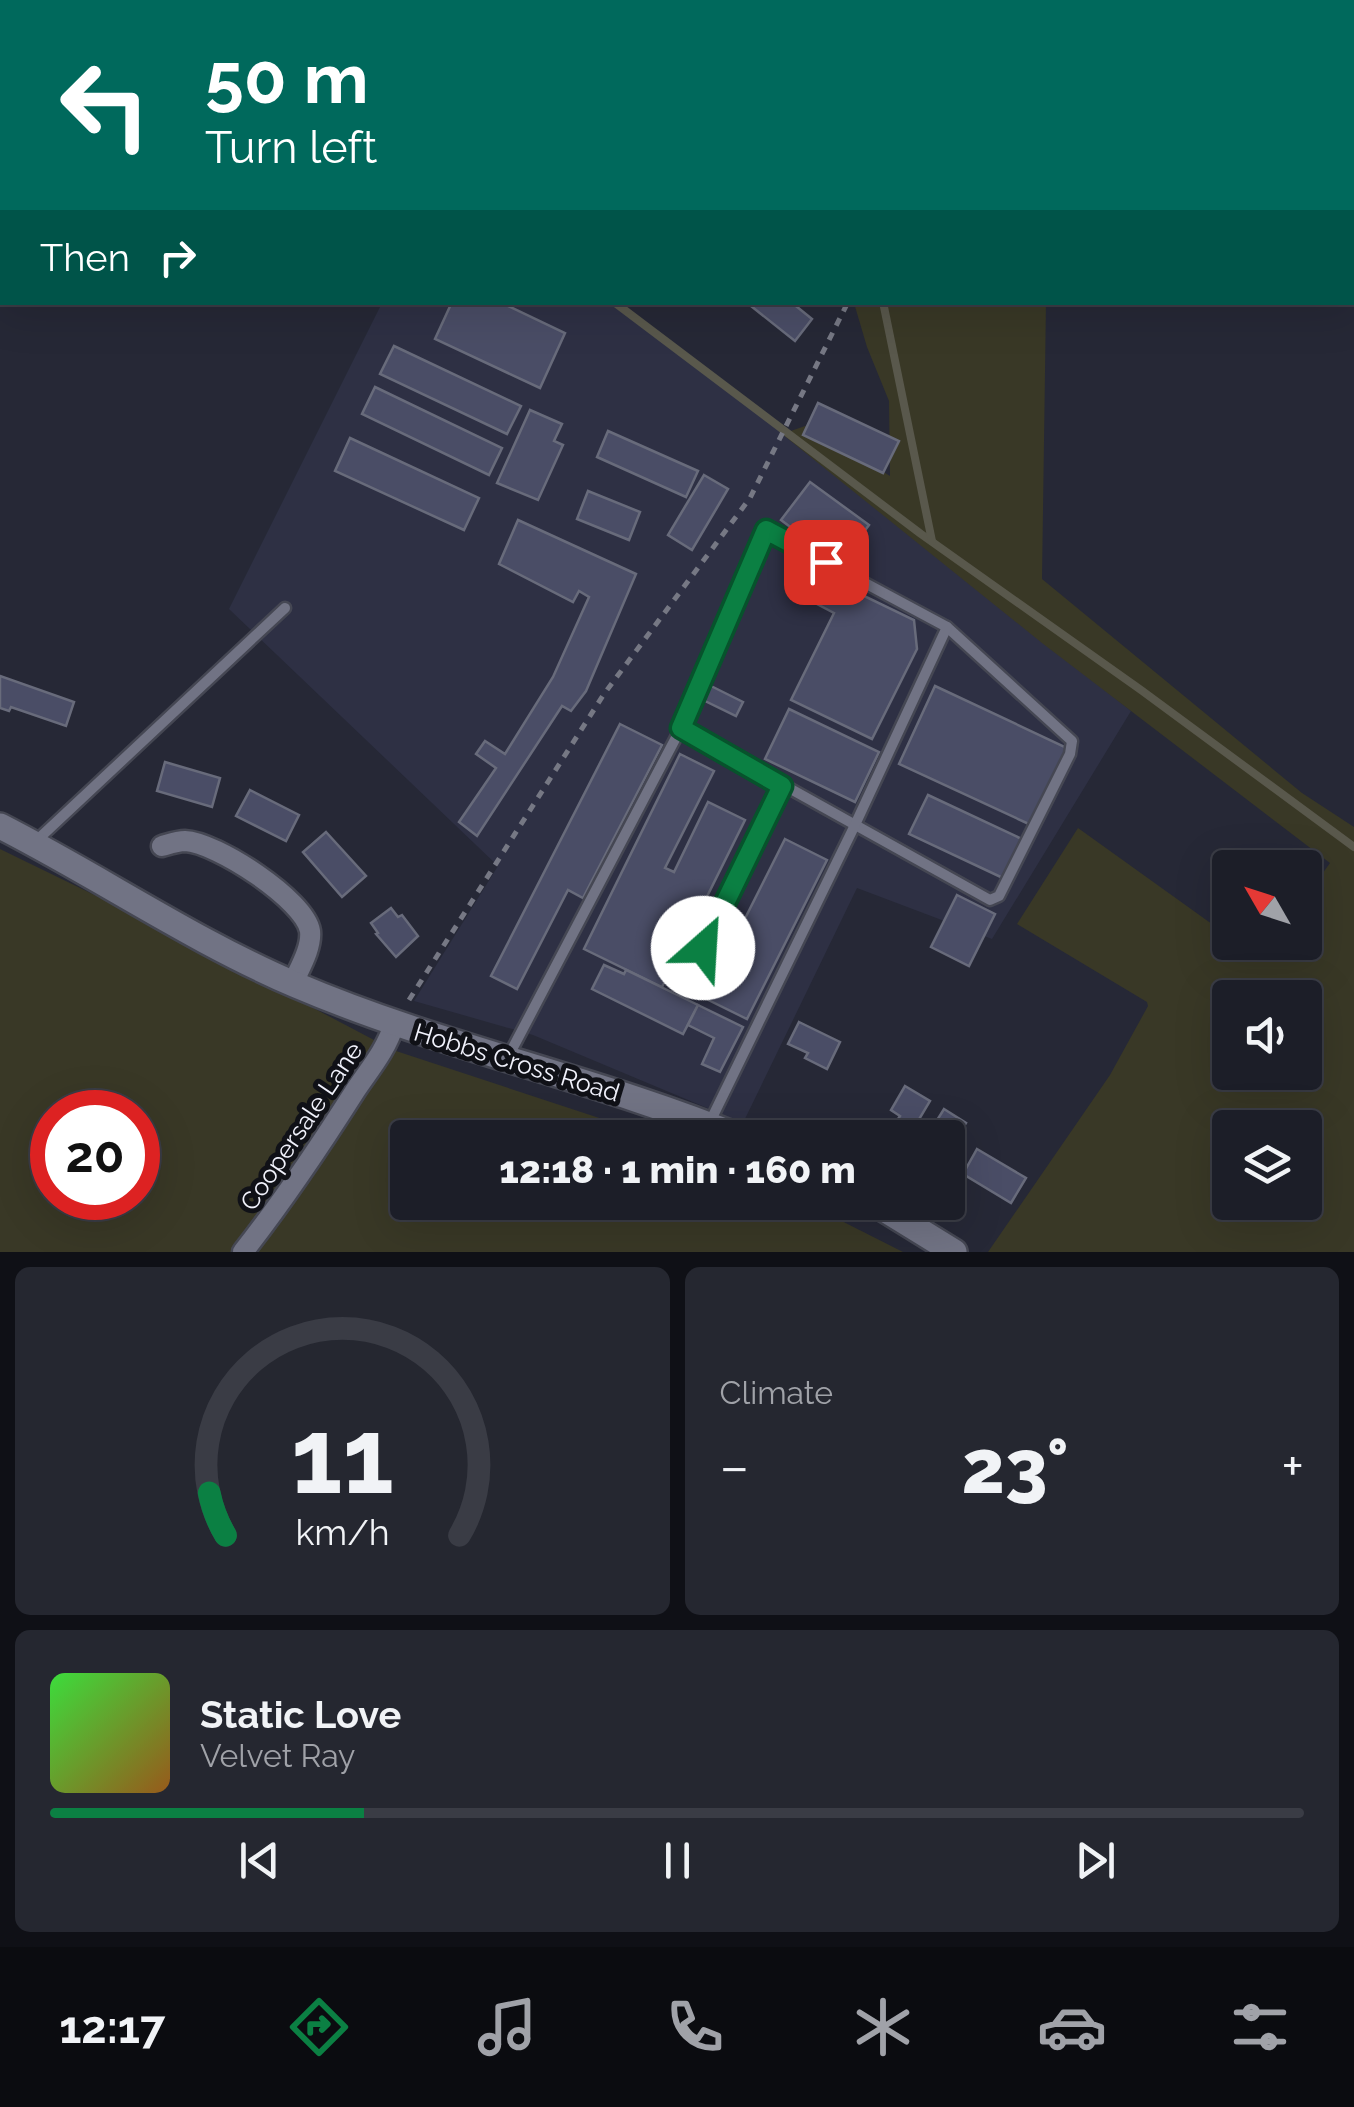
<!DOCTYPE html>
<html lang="en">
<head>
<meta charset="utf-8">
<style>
	body { margin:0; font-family:Raleway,sans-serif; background:#252730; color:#f1f3f6; height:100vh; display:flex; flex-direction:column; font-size:38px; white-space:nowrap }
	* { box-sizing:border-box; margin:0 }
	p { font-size:32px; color:#a0a2a8 }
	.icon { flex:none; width:55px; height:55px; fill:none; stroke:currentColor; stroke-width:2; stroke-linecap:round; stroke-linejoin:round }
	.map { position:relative; height:1252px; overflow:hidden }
	.details { display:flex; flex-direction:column; gap:15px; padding:15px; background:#0f1016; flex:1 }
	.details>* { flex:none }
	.hud { position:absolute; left:0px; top:0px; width:1355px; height:305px; box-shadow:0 10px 40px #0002,0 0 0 2px #3a3c45; background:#00695c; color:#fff; overflow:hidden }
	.needle { width:65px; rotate:309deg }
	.buttons { position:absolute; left:1212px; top:850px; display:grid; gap:20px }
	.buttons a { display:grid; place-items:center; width:110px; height:110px; border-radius:10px; background:#1c1e28; box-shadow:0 10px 40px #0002,0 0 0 2px #3a3c45; font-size:50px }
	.speed { position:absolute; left:30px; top:1090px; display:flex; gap:20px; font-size:50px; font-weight:700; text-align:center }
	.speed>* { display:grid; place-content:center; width:130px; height:130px; border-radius:50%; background:#1c1e28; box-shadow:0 10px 40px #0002,0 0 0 2px #3a3c45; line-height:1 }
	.speed .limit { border:15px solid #d22; background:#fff; color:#111 }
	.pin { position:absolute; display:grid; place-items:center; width:85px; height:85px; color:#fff; margin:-42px; border-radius:20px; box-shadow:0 5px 15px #0006 }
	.me { position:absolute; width:110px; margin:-55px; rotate:26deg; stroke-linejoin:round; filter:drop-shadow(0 0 8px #0008) }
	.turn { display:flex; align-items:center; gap:35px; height:210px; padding:0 40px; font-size:45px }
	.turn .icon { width:130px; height:130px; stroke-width:2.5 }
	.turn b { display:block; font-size:70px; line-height:85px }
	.then { display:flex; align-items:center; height:95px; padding:0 40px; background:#0003; gap:20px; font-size:38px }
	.big { font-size:75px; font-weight:800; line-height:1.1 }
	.details .card { flex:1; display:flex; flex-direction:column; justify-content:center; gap:15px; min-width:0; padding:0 35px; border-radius:15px; background:#252730 }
	.details .dial { align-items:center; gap:0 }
	.dial svg { height:260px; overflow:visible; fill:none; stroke:#3a3c45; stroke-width:7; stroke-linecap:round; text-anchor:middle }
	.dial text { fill:#f1f3f6; stroke:none }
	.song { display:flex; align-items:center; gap:30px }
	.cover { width:120px; height:120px; border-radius:15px; background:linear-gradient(135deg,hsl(120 70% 55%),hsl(30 70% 35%)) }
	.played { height:10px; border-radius:5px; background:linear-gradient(90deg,#0b8043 25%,#3a3c45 25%) }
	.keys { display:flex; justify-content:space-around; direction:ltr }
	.heat { display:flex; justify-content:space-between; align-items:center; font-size:55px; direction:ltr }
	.details .tiles { flex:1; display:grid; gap:15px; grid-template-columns:1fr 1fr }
	.card:last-child { grid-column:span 2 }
	.trip { position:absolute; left:390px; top:1120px; width:575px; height:100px; border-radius:10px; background:#1c1e28; box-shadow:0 10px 40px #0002,0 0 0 2px #3a3c45; font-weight:800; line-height:100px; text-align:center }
	.tabs { display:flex; height:160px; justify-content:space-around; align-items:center; background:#0b0c10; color:#a0a2a8 }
	.tabs .icon { width:70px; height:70px }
	.tabs .current { color:#0b8043 }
	.tabs b { font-size:45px; color:#f1f3f6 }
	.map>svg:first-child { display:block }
	.built { fill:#2e3044 }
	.green { fill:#393826; fill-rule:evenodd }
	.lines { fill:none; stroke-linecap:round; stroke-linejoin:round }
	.stream { stroke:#59584c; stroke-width:8 }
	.building { fill:#4a4d66; stroke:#686b7b; stroke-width:2.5 }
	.service-casing { stroke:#454753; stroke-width:15 }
	.minor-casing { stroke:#454753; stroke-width:25 }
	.tertiary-casing { stroke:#454753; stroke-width:30 }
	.path { stroke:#767884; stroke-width:5; stroke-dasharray:8 8; stroke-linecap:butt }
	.service { stroke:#717384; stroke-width:10 }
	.minor { stroke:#717384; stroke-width:20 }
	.tertiary { stroke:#717384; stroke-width:25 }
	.route-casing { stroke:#07532c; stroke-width:25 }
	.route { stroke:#0b8043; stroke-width:18 }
	.labels { text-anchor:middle; stroke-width:10; stroke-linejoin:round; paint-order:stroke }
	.street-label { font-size:25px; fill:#f1f2fc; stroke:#101117 }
</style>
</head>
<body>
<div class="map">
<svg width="1354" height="1252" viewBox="0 0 1354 1252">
	<rect width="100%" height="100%" fill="#262836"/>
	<path class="built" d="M382,303H614L625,308L1131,711L992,939L857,888L743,1123L533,1035L414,1001L498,866L229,609Z"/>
	<g class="green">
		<path d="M854,303H1046L1042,579L1302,793L1354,827V1252H988L1110,1075L1148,1006L1147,1002L1017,924L1078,828L1230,937V942L1237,943L1260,958L1272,943L1305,942V898L1330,863L1042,643L782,434L808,425L890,476L889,401L867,347ZM1230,998H1305V1072H1230ZM1230,1128H1305V1202H1230Z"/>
		<path d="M0,849L152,923L393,1050L657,1137L408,1138V1202L806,1203L903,1252H0ZM52,1112H138V1198H52Z"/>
	</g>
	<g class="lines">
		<g class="stream">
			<path d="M820,0L821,2"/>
			<path d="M0,85L2,86"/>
			<path d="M614,302L921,534L1141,690L1354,847"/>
			<path d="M883,302L932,541"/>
		</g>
	</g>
	<g class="building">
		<path d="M452,302H500L565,333L540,388L435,339Z"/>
		<path d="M746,302H791L812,319L795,341Z"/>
		<path d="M394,346L521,406L507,434L380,374Z"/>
		<path d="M375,387L502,448L489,475L362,414Z"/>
		<path d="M818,403L899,441L883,473L803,435Z"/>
		<path d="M530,410L562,424L554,441L563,445L538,500L497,483Z"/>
		<path d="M608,431L698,471L686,497L597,457Z"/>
		<path d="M350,438L479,498L464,530L335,471Z"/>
		<path d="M704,475L728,489L692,550L668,535Z"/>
		<path d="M810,482L869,525L840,564L781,520Z"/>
		<path d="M588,491L640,512L629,540L577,519Z"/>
		<path d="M518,520L636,574L586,691L571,711L562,706L477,836L459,822L496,768L476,754L485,741L505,754L553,677L589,597L579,591L573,602L499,564Z"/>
		<path d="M831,580L914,620L917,649L872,739L791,700L834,613L817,604Z"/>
		<path d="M0,676L74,702L66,726L11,707L9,711L0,708Z"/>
		<path d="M709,685L743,702L736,716L701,699Z"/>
		<path d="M935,686L1067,748L1031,825L899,764Z"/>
		<path d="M789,709L879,752L855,802L765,759Z"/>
		<path d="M620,724L662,745L583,898L568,890L517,989L491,976Z"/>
		<path d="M680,754L714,771L665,868L674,872L708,802L745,820L662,987L584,949Z"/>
		<path d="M165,762L220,778L212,807L157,791Z"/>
		<path d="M250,790L299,815L286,841L236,816Z"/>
		<path d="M928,795L1024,840L1005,879L909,834Z"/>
		<path d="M326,832L366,876L342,897L303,852Z"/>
		<path d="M785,839L827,860L747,1019L678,985L686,969L713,982Z"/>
		<path d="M957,895L995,914L969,966L931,947Z"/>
		<path d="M391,908L398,917L402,915L418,936L396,957L376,934L378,933L371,923Z"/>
		<path d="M604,965L624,974L626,970L698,1005L683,1034L592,989Z"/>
		<path d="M698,1005L743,1027L720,1072L702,1064L714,1038L688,1025Z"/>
		<path d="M799,1022L840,1042L827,1069L805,1058L808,1053L788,1044Z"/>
		<path d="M905,1086L930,1101L908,1138L891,1130L900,1116L891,1110Z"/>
		<path d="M944,1109L966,1123L952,1146L948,1143V1138H926Z"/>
		<path d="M977,1149L1026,1178L1011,1203L963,1174Z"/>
	</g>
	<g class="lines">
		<g class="service-casing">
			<g id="service">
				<path d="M681,728L990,900L999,896L1070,754L1072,741L947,627"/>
				<path d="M34,843L285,608"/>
				<path d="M703,947L782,786"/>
				<path d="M507,1059L681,728L766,530L947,627L854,827L709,1124"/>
			</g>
		</g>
		<g class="minor-casing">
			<g id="minor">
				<path d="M162,846C169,844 178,841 185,841C216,842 305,900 310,931C312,948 299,969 293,983"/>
				<path d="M243,1252C284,1200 320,1146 355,1091C369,1070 387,1049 394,1024"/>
			</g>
		</g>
		<g class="tertiary-casing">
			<g id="tertiary">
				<path d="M0,826C100,877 193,941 296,985C441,1047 596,1078 742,1138"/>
				<path d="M873,1202L954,1252"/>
			</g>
		</g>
		<g class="path">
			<path d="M869,0V2"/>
			<path d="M409,1000L604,694L750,498L848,302"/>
		</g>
		<use href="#service" class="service"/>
		<use href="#minor" class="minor"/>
		<use href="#tertiary" class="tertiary"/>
	</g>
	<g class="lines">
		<g class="route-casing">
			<path id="route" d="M703,948L782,786L681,728L766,530L826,562"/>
		</g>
		<use href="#route" class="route"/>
	</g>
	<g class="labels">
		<g class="street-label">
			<text transform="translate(517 1062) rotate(17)" y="9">Hobbs Cross Road</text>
			<text transform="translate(301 1126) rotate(-56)" y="9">Coopersale Lane</text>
		</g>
	</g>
</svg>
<div class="buttons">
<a><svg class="needle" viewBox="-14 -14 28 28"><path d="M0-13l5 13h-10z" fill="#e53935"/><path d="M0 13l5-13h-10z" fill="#a0a2a8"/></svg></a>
<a><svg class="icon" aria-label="sound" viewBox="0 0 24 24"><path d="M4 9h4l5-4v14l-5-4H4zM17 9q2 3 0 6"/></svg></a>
<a><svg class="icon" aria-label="layers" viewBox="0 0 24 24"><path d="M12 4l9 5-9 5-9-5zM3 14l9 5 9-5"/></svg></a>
</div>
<div class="speed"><div class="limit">20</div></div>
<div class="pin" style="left:826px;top:562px;background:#d93025"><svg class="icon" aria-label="arrive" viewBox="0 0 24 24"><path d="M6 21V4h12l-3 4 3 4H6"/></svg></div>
<svg class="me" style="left:703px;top:948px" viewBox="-20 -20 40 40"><circle r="19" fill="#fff"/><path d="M0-13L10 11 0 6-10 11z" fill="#0b8043"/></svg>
<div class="trip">12:18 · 1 min · 160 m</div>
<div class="hud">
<div class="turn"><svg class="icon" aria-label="left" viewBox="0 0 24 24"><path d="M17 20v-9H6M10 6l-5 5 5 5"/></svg><div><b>50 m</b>Turn left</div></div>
<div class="then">Then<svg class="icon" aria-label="right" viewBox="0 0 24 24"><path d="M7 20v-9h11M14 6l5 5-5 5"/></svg></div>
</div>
</div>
<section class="details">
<div class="tiles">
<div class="card dial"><svg viewBox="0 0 100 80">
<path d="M14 69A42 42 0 1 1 86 69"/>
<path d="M14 69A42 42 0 0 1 9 56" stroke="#0b8043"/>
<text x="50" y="56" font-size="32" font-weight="700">11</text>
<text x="50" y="72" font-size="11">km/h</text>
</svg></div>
<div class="card"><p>Climate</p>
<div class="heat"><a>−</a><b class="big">23°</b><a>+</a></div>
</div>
<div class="card">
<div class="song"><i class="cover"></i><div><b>Static Love</b><p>Velvet Ray</p></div></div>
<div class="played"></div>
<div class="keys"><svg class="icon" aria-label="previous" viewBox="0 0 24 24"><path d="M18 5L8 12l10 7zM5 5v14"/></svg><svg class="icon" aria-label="pause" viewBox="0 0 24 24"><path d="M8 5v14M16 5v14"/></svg><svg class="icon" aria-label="next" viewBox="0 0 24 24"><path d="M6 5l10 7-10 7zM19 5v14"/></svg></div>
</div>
</div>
</section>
<nav class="tabs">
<b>12:17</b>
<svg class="icon current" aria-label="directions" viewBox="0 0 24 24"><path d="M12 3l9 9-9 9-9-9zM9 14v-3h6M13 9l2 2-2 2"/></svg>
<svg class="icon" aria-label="music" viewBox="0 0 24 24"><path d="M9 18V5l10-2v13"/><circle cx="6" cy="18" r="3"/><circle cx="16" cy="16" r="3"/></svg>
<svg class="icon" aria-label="phone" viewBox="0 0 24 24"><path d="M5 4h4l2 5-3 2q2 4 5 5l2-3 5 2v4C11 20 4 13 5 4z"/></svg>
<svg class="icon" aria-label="climate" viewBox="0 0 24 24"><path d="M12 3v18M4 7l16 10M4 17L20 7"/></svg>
<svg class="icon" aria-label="car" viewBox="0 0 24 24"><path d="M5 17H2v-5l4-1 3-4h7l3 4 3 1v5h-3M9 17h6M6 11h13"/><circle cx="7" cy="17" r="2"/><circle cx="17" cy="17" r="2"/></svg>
<svg class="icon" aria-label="filters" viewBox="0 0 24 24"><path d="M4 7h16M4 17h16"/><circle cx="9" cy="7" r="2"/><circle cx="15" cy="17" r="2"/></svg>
</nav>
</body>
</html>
